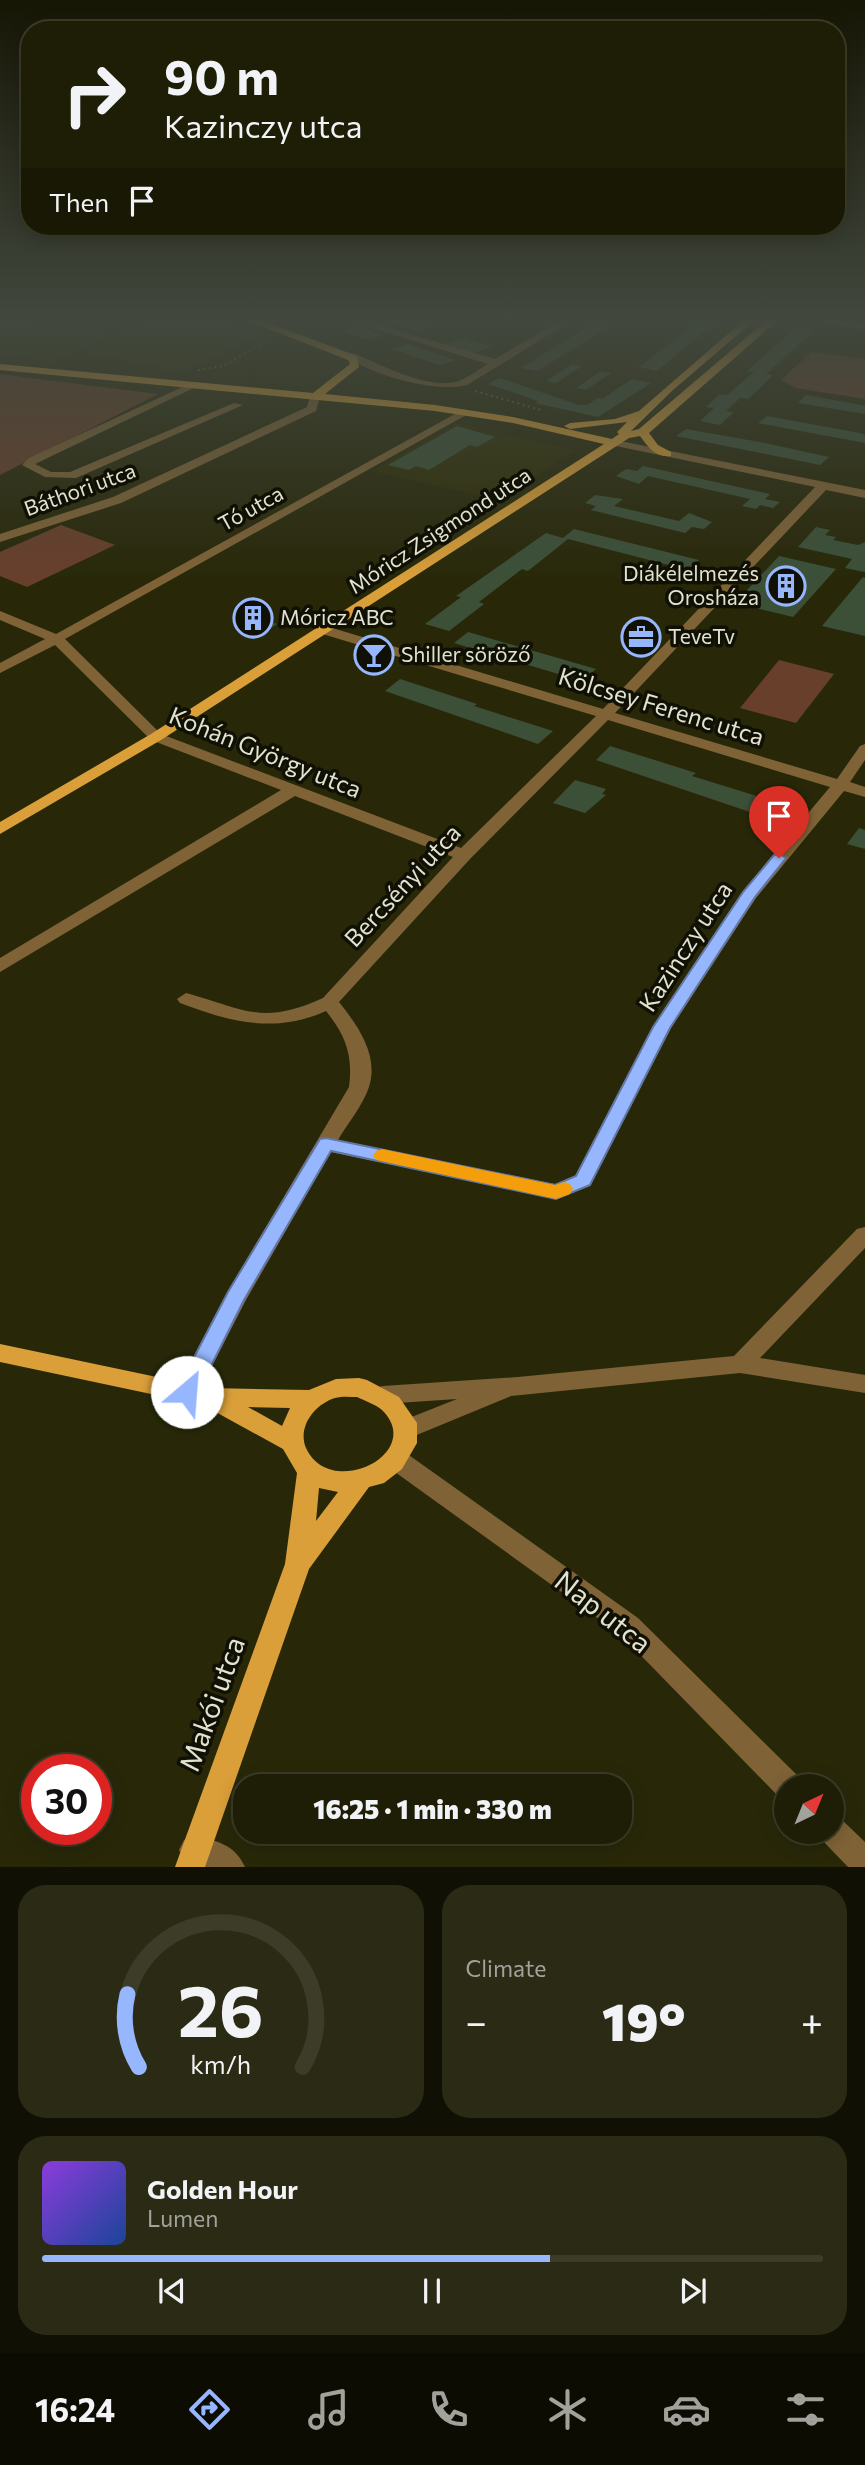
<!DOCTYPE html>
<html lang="en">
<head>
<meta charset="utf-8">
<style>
	body { margin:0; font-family:Commissioner,sans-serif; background:#2b2b15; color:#f1f3f6; height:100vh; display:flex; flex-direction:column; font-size:26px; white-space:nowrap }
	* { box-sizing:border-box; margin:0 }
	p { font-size:23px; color:#a1a29b }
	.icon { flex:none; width:38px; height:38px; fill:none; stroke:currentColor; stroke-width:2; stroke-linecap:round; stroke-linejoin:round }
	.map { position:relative; height:1867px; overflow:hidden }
	.side { display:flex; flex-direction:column; gap:18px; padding:18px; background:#101004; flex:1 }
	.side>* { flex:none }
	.banner { position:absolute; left:21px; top:21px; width:824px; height:214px; border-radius:28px; box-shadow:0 4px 18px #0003,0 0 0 2px #3c3c28; background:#1e1e07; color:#f1f3f6; overflow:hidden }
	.needle { width:46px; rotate:43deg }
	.fabs { position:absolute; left:774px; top:1774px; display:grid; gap:14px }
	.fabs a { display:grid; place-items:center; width:70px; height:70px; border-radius:50%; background:#1e1e07; box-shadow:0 4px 18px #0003,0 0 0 2px #3c3c28; font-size:35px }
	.speed { position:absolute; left:21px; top:1754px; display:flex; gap:14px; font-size:35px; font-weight:700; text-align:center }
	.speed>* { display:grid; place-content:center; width:91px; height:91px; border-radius:50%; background:#1e1e07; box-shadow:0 4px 18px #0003,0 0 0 2px #3c3c28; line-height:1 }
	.speed .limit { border:10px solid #d22; background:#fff; color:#111 }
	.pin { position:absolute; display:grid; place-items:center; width:60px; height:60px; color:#fff; margin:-72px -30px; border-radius:50% 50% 50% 0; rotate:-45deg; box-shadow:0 0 7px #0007 }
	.pin .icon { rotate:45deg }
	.me { position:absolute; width:77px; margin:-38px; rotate:27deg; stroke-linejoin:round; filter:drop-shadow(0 0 5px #0008) }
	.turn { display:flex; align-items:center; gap:24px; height:147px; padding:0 28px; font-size:32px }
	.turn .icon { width:91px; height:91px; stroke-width:2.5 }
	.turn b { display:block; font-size:49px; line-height:60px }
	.then { display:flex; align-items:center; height:66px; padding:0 28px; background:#0003; gap:14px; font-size:26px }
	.big { font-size:52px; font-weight:800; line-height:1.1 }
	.side .card { flex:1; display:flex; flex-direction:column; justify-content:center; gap:10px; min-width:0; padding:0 24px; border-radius:28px; background:#2b2b15 }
	.side .dial { align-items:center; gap:0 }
	.dial svg { height:182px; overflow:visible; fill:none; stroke:#3c3c28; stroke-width:7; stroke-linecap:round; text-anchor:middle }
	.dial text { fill:#f1f3f6; stroke:none }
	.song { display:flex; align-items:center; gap:21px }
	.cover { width:84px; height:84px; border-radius:10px; background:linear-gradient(135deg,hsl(270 70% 55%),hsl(220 70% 35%)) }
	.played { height:7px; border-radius:4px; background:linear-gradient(90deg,#96b6fd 65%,#3c3c28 65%) }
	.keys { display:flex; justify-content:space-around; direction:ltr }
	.heat { display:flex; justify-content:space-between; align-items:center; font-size:38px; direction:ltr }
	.side .tiles { flex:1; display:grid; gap:18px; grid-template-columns:1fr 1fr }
	.card:last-child { grid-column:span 2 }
	.trip { position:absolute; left:233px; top:1774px; width:399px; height:70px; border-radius:28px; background:#1e1e07; box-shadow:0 4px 18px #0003,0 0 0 2px #3c3c28; font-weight:800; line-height:70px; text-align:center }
	.tabs { display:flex; height:112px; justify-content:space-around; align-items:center; background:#0c0c03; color:#a1a29b }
	.tabs .icon { width:49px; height:49px }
	.tabs .active { color:#96b6fd }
	.tabs b { font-size:32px; color:#f1f3f6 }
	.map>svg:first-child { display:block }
	.built { fill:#2f2e06 }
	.green { fill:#683f2b }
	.building { fill:#3c5038 }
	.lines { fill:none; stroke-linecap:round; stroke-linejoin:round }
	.path { stroke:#636348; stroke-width:2; stroke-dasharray:2 3.5; stroke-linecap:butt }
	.minor { fill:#7f6337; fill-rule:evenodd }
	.major { fill:#da9f39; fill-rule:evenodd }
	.route { fill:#96b6fd; stroke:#6276a4; stroke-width:2 }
	.slow { fill:#f59e0b }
	.labels { text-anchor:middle; stroke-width:7; stroke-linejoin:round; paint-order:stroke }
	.far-street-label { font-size:21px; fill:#e1e2d0; stroke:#101004 }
	.far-poi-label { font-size:21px; fill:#e1e2d0; stroke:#101004; text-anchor:start }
	.street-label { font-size:24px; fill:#e1e2d0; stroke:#101004 }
	.near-street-label { font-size:28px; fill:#e1e2d0; stroke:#101004 }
</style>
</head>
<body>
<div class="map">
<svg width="865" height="1867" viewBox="0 0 865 1867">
	<rect width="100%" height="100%" fill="#282809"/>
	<g class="built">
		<path d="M0,319H25L111,335L54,361L0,356Z"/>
		<path d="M152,319H220L263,333L184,373L84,351Z"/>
		<path d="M455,423L575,450L498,500L372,471Z"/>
	</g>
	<g class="green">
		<path d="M811,352L865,359V399L796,388L781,380Z"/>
		<path d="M0,374L158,394L0,475Z"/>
		<path d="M61,525L115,545L27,587L0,576V552Z"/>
		<path d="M779,660L834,674L796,723L740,708Z"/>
	</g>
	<g class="building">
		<path d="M408,319L429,326L415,331L383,320Z"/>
		<path d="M702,319H724L711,330L707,329L657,371L639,367Z"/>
		<path d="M594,323L609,327L537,371L521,368Z"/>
		<path d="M356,326L382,335L369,340L343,331Z"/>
		<path d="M796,327L814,330L766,374L773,375L748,399L740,398L726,411L734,412L720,425L700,421L714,408L706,407L720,394L727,395L754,372L747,371Z"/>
		<path d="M465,338L492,347L473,353L446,344Z"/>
		<path d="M407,344L455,360L439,365L392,349Z"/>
		<path d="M572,364L582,366L556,383L546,381Z"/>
		<path d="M601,371L611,373L586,390L576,388Z"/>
		<path d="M500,378L579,405H587L597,398L602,399L632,379L651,383L598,417L535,403L538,401L488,384Z"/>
		<path d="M806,395L861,405L865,406V414L798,403Z"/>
		<path d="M767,416L860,433L865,435V443L758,423Z"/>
		<path d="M457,426L495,437L477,447L470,445L429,470L416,466L409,470L388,465Z"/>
		<path d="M686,429L765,443L829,457L820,465L676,436Z"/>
		<path d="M643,466L770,494L765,499L780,502L773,508L760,505L756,509L742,506L750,499L648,476L639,484L616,476L626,469L637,471Z"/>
		<path d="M595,495L623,499L614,506L679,521L689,513L712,522L704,529L692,527L685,533L591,510L596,506L585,503Z"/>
		<path d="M816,527L830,530L825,535L836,537L833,540L858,545L865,542V572L845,568L852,559L798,547Z"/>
		<path d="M574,529L699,560L688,570L568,539L528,571L522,569L479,602L484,604L449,631L425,624L461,597L456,596L546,533L563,538Z"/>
		<path d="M779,556L836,569L793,617L735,603Z"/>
		<path d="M863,577L865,578V636L822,626Z"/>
		<path d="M251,614L277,624L265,632L236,623Z"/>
		<path d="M468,632L596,669L582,681L454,643Z"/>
		<path d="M400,679L477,704L474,706L553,731L538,744L385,691Z"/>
		<path d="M610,746L696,773L692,776L783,804L771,819L596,760Z"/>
		<path d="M575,780L606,789L602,794L606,795L585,813L553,803Z"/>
		<path d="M859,828L865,830V849L847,844Z"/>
	</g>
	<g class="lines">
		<g class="path">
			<path d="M228,319L237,322"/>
			<path d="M198,370L224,366L270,339"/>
			<path d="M475,391L541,410"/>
		</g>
		<g class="minor">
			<path d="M343,319H359L495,359L563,319H575L467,385C434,393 371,375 344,355L353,353C380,364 429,391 459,381C469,377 479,369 488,364Z"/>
			<path d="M815,319L865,323V329L820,322Z"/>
			<path d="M191,383L200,385L35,464L51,472H70L234,403L243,405L76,478L45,477L22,465L29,458Z"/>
			<path d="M315,394L320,397L316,411L121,503L0,542V534L113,497L307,407L310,397Z"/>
			<path d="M464,409L469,412L468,414L65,639L161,734L461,848L596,716L319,633L317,630L319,627H329L603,709L815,487L611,445V441L615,440L865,490V498L826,490L615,713L837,779L860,746L865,744V760L850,782L865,787V797L844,791L756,898L671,1028L590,1186L556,1199L331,1152L246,1300L195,1399L187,1401L179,1399L175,1392L228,1291L349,1087C353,1055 346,1036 326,1011C275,1034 230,1022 180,1003L177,999L186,993C245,1009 261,1026 323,998L453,857L295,796L0,972V958L281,790L151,740L55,645L0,673V663L45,639L0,620V611L56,634ZM608,720L830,787L743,891L655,1024L575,1176L555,1184L338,1140C348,1123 363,1105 369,1087C379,1055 358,1026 339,1002L470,859Z"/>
			<path d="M865,1227V1248L760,1358L865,1375V1393L740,1373L511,1396L407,1439L399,1436L395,1429L399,1422L457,1399L383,1404L375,1402L371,1395L375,1388L383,1386L518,1377L734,1356L857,1229Z"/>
			<path d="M397,1450L406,1453L638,1618L799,1777L803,1787H786V1800L779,1797L620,1634L388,1467L385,1460L388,1453Z"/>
			<path d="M831,1815L841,1819L865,1842V1867H848L821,1839L818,1832H831Z"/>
			<path d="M194,1835C216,1841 235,1844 245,1867H201L184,1860L179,1850L184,1840Z"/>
		</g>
		<g class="major">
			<path d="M244,319H258L357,356L359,367L325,394L435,405L513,417L612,439L619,434L617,432L627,422L570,429L564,426L570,423L615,419L639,411L745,319H756L673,390L631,431L639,429L768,319H779L649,433L658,445L671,452V456C656,458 648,447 640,436L629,438L161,740L0,834V822L151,734L604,444L513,423L435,411L0,370V364L313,393L350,364L348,360Z"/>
			<path d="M0,1344L209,1388L309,1390L336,1379L359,1378L367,1380L399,1397L417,1423V1443L402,1469L384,1483L369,1487L309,1569L205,1867H175L285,1564L297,1473L283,1449L203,1405L0,1362ZM357,1397C365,1401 378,1405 384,1412C423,1455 330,1500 306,1448C297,1427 315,1404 335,1398C342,1396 350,1397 357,1397ZM248,1407L290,1408L282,1426ZM319,1488L338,1492L316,1521Z"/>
		</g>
	</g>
	<linearGradient id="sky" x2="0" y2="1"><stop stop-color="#161605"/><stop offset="0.55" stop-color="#42483e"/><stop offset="1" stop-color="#42483e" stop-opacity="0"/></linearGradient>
	<rect width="865" height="580" fill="url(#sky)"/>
	<path class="route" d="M779,854L786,858L755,897L670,1028L590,1185L556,1199L331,1151L244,1300L195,1398L187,1401L180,1398L176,1392L228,1292L320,1139L326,1138L555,1185L576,1176L653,1027L743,892L774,855Z"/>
	<path class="slow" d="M382,1149L555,1185L564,1182L570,1184L573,1189L570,1194L556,1199L376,1160L373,1156L376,1151Z"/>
	<defs>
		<g id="building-ring" transform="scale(2.0125)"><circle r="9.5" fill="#101004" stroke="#96b6fd" stroke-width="1.5"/><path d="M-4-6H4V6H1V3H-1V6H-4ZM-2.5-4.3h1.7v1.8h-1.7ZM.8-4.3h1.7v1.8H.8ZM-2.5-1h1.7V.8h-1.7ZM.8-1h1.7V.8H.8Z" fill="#96b6fd"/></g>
		<g id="office-ring" transform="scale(2.0125)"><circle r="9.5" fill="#101004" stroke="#96b6fd" stroke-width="1.5"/><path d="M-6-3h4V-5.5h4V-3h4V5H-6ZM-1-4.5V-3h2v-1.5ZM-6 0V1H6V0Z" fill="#96b6fd"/></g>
		<g id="bar-ring" transform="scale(2.0125)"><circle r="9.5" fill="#101004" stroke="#96b6fd" stroke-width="1.5"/><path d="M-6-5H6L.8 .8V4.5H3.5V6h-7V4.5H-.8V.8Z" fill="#96b6fd"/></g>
	</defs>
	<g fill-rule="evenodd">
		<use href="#building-ring" x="786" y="586"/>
		<use href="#building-ring" x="253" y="618"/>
		<use href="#office-ring" x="641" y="637"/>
		<use href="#bar-ring" x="374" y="655"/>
	</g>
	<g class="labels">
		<g class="far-street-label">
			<text transform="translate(80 490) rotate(-20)" y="7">Báthori utca</text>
			<text transform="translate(251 509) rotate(-29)" y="7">Tó utca</text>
			<text transform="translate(440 531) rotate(-33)" y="7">Móricz Zsigmond utca</text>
		</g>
		<g class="far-poi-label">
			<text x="759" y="581" text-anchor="end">Diákélelmezés<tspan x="759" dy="24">Orosháza</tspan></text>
			<text x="280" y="625">Móricz ABC</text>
			<text x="668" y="644">TeveTv</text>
			<text x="401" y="662">Shiller söröző</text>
		</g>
		<g class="street-label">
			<text transform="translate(661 707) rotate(17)" y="8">Kölcsey Ferenc utca</text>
			<text transform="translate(265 753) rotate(22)" y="8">Kohán György utca</text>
			<text transform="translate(403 886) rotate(-47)" y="8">Bercsényi utca</text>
			<text transform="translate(686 947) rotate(-57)" y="8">Kazinczy utca</text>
		</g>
		<g class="near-street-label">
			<text transform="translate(603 1612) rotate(38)" y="10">Nap utca</text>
			<text transform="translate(212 1704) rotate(-70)" y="10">Makói utca</text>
		</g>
	</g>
</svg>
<div class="fabs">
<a><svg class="needle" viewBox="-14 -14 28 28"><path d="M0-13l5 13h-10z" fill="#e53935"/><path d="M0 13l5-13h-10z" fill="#a1a29b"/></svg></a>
</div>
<div class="speed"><div class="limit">30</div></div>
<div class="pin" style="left:779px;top:858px;background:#d93025"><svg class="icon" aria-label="arrive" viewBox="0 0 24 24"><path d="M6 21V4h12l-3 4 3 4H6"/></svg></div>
<svg class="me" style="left:187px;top:1392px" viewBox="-20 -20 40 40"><circle r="19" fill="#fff"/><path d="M0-13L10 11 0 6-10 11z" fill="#96b6fd"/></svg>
<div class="trip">16:25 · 1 min · 330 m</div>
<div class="banner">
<div class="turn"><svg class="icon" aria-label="right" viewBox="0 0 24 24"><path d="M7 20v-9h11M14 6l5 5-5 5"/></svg><div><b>90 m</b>Kazinczy utca</div></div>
<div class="then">Then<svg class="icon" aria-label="arrive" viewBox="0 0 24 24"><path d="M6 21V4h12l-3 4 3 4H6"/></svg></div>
</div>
</div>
<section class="side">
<div class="tiles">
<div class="card dial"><svg viewBox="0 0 100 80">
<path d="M14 69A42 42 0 1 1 86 69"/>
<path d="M14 69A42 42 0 0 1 9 37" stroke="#96b6fd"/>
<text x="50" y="56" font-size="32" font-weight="700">26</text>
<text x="50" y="72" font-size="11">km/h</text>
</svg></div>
<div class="card"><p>Climate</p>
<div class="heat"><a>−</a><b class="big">19°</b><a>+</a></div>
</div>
<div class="card">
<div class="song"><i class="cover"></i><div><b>Golden Hour</b><p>Lumen</p></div></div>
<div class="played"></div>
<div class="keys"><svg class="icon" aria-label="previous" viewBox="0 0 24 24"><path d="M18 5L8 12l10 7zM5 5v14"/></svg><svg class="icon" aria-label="pause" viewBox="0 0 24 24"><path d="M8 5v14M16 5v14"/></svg><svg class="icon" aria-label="next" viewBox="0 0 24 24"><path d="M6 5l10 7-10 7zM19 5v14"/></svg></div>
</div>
</div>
</section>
<nav class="tabs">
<b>16:24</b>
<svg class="icon active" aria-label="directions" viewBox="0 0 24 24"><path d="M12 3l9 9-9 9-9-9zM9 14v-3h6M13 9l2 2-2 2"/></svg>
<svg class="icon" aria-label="music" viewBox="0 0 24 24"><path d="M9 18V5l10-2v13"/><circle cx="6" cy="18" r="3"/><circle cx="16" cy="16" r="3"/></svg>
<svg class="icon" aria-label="phone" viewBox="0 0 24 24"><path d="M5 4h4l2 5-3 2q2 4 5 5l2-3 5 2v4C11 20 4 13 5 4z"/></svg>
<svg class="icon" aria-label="climate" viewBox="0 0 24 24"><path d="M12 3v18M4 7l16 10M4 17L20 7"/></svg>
<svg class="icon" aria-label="car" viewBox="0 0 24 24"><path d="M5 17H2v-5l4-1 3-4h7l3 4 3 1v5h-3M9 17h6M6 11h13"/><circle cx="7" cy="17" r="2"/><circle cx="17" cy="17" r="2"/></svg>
<svg class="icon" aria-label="filters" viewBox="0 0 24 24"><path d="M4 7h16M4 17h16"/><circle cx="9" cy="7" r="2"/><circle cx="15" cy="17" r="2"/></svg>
</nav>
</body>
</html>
